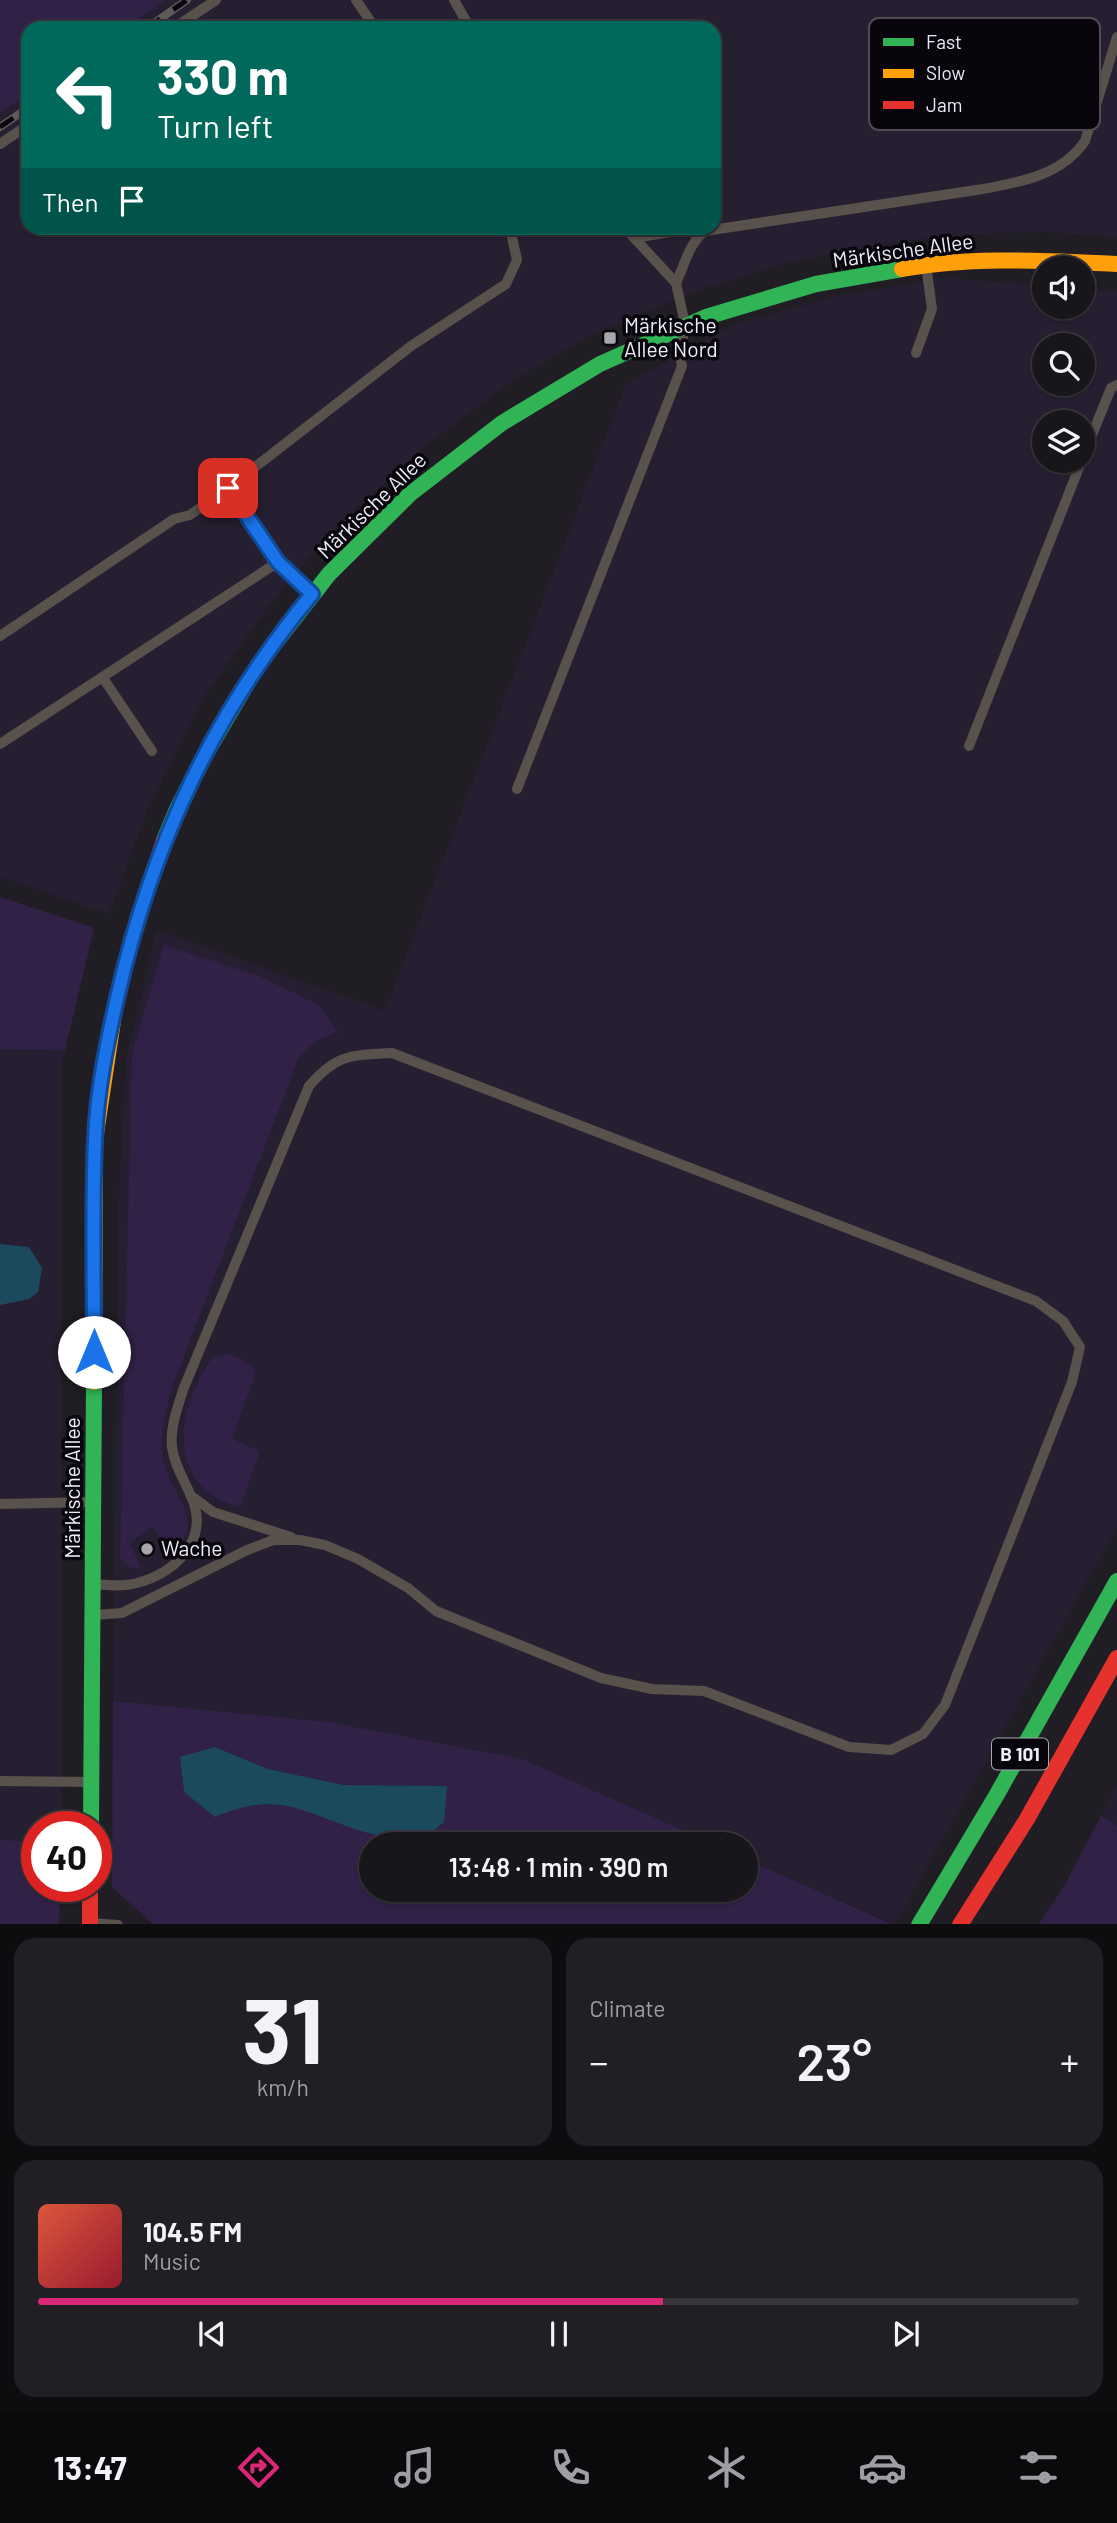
<!DOCTYPE html>
<html lang="en">
<head>
<meta charset="utf-8">
<style>
	body { margin:0; font-family:Barlow,sans-serif; background:#211f24; color:#f1f3f6; height:100vh; display:flex; flex-direction:column; font-size:26px; white-space:nowrap }
	* { box-sizing:border-box; margin:0 }
	p { font-size:23px; color:#9f9fa3 }
	.icon { flex:none; width:38px; height:38px; fill:none; stroke:currentColor; stroke-width:2; stroke-linecap:round; stroke-linejoin:round }
	.map { position:relative; height:1924px; overflow:hidden }
	.panel { display:flex; flex-direction:column; gap:14px; padding:14px; background:#0d0c0f; flex:1 }
	.panel>* { flex:none }
	.banner { position:absolute; left:21px; top:21px; width:700px; height:214px; border-radius:21px; box-shadow:0 2px 5px #0004,0 0 0 2px #36353a; background:#00695c; color:#fff; overflow:hidden }
	.tools { position:absolute; left:1032px; top:256px; display:grid; gap:14px }
	.tools a { display:grid; place-items:center; width:63px; height:63px; border-radius:50%; background:#18161b; box-shadow:0 2px 5px #0004,0 0 0 2px #36353a; font-size:35px }
	.speed { position:absolute; left:21px; top:1811px; display:flex; gap:14px; font-size:35px; font-weight:700; text-align:center }
	.speed>* { display:grid; place-content:center; width:91px; height:91px; border-radius:50%; background:#18161b; box-shadow:0 2px 5px #0004,0 0 0 2px #36353a; line-height:1 }
	.speed .limit { border:10px solid #d22; background:#fff; color:#111 }
	.pin { position:absolute; display:grid; place-items:center; width:60px; height:60px; color:#fff; margin:-30px; border-radius:14px; box-shadow:0 4px 10px #0006 }
	.me { position:absolute; width:77px; margin:-38px; rotate:0deg; stroke-linejoin:round; filter:drop-shadow(0 0 5px #0008) }
	.turn { display:flex; align-items:center; gap:24px; height:147px; padding:0 21px; font-size:32px }
	.turn .icon { width:91px; height:91px; stroke-width:2.5 }
	.turn b { display:block; font-size:49px; line-height:60px }
	.then { display:flex; align-items:center; height:66px; padding:0 21px; background:#0003; gap:14px; font-size:26px }
	.big { font-size:52px; font-weight:600; line-height:1.1 }
	.panel .widget { flex:1; display:flex; flex-direction:column; justify-content:center; gap:10px; min-width:0; padding:0 24px; border-radius:21px; background:#211f24 }
	.panel .dial { align-items:center; gap:0 }
	.dial b { font-size:91px; line-height:1 }
	.song { display:flex; align-items:center; gap:21px }
	.cover { width:84px; height:84px; border-radius:10px; background:linear-gradient(135deg,hsl(10 70% 55%),hsl(350 70% 35%)) }
	.played { height:7px; border-radius:4px; background:linear-gradient(90deg,#db2777 60%,#36353a 60%) }
	.keys { display:flex; justify-content:space-around; direction:ltr }
	.heat { display:flex; justify-content:space-between; align-items:center; font-size:38px; direction:ltr }
	.panel .tiles { flex:1; display:grid; gap:14px; grid-template-columns:1fr 1fr }
	.widget:last-child { grid-column:span 2 }
	.trip { position:absolute; left:359px; top:1832px; width:399px; height:70px; border-radius:35px; background:#18161b; box-shadow:0 2px 5px #0004,0 0 0 2px #36353a; font-weight:600; line-height:70px; text-align:center }
	.dock { display:flex; height:112px; justify-content:space-around; align-items:center; background:#0a090b; color:#9f9fa3 }
	.dock .icon { width:49px; height:49px }
	.dock .selected { color:#db2777 }
	.dock b { font-size:32px; color:#f1f3f6 }
	.map>svg:first-child { display:block }
	.built { fill:#261f31; fill-rule:evenodd }
	.green { fill:#312147; fill-rule:evenodd }
	.water { fill:#1b495d }
	.lines { fill:none; stroke-linecap:round; stroke-linejoin:round }
	.lane { stroke:#58514c; stroke-width:10 }
	.fast { stroke:#30b455; stroke-width:16 }
	.slow { stroke:#ff9f0a; stroke-width:16 }
	.jam { stroke:#e5322d; stroke-width:16 }
	.rail-casing { stroke:#605b5a; stroke-width:8 }
	.rail { stroke:#08060c; stroke-width:5; stroke-dasharray:16; stroke-linecap:butt }
	.route-casing { stroke:#114b97; stroke-width:18 }
	.route { stroke:#1a73e8; stroke-width:12 }
	.poi-dot { fill:#a7a4ad; stroke:#08060c; stroke-width:2.5 }
	.labels { text-anchor:middle; stroke-width:7; stroke-linejoin:round; paint-order:stroke }
	.shield { fill:#08060c; stroke:#aaa7b0; stroke-width:2 }
	.shield-label { font-size:19px; font-weight:bold; fill:#f0ecf7 }
	.street-label { font-size:21px; fill:#f0ecf7; stroke:#08060c }
	.poi-label { font-size:21px; fill:#f0ecf7; stroke:#08060c; text-anchor:start }
	.key { fill:#08060c; stroke:#4e4b52; stroke-width:2 }
	.key-label { font-size:19px; fill:#f0ecf7 }
</style>
</head>
<body>
<div class="map">
<svg width="1117" height="1925" viewBox="0 0 1117 1925">
	<rect width="100%" height="100%" fill="#201e24"/>
	<g class="built">
		<path d="M165,0H1117V237L1049,232L994,233L910,240L794,261L698,290L599,331L511,381L431,441L338,525L271,602L205,695L148,808L109,914L0,877V113L28,94V228H714V28H124Z"/>
		<path d="M947,278L1045,286V306H1083V289L1117,292V1527L895,1924L746,1859V1844H714L524,1759L329,1722L113,1701L118,1219L126,1058L157,930L385,1011L626,384L735,324L841,295ZM1045,345H1083V383H1045ZM1045,422H1083V460H1045Z"/>
		<path d="M0,897L94,928L61,1068V1827H37V1841L0,1840Z"/>
		<path d="M1117,1786V1826L1101,1816Z"/>
	</g>
	<g class="green">
		<path d="M0,0H165L124,28H28V94L0,113Z"/>
		<path d="M0,897L94,928L65,1050L0,1049Z"/>
		<path d="M164,945L259,976L317,1004L330,1019L337,1032L314,1042L299,1057L172,1387C166,1412 157,1441 165,1467C177,1504 204,1518 173,1556L153,1527L130,1542L141,1569L129,1567L120,1559L132,1054Z"/>
		<path d="M229,1354L246,1362L256,1372L232,1439L260,1451L240,1507C164,1487 176,1410 212,1358Z"/>
		<path d="M113,1701L329,1722L523,1759L714,1844H371V1890H746V1859L892,1924L154,1925L112,1887ZM215,1747L268,1769L344,1785L446,1786L305,1810L273,1803L237,1808L216,1816L184,1792L180,1758Z"/>
		<path d="M1101,1816L1117,1826V1924H1039L1063,1888Z"/>
		<path d="M0,1840L37,1841V1886L60,1887L59,1924H0Z"/>
	</g>
	<g class="water">
		<path d="M0,1244L29,1247L42,1268L38,1292L29,1299L0,1305Z"/>
		<path d="M215,1747L268,1769L344,1785L447,1786L444,1822L419,1843C398,1839 375,1836 355,1829C298,1810 277,1791 215,1817L184,1792L180,1757Z"/>
	</g>
	<g class="lines">
		<g class="lane">
			<path d="M356,0L375,28"/>
			<path d="M454,0L470,28"/>
			<path d="M174,28L216,0"/>
			<path d="M0,144L28,125"/>
			<path d="M634,238L688,229L705,231"/>
			<path d="M676,283C685,264 689,243 705,231L983,189C1021,182 1062,175 1085,141L1117,37"/>
			<path d="M916,353L932,309L926,265"/>
			<path d="M1083,457L1111,388L1117,385"/>
			<path d="M278,562L228,488L411,346L506,284L517,260L510,228"/>
			<path d="M0,636L174,519L190,515L228,488"/>
			<path d="M103,678L152,751"/>
			<path d="M0,744L278,562L310,593"/>
			<path d="M969,746L1082,460"/>
			<path d="M517,789L682,366L680,357L685,324L676,283L625,228"/>
			<path d="M190,1495L213,1512L291,1537"/>
			<path d="M0,1504L90,1502"/>
			<path d="M94,1584C108,1585 123,1587 137,1583C171,1574 205,1546 195,1507C189,1486 175,1470 172,1447C170,1427 177,1410 183,1390L309,1086C337,1054 351,1055 392,1053L1036,1301L1063,1321L1080,1347L1072,1382L945,1705L923,1734L891,1750L849,1747L704,1691L652,1689L601,1678L436,1611L408,1588L358,1559L325,1545L300,1540H273L245,1551L122,1613L94,1615"/>
			<path d="M0,1781L90,1782"/>
			<path d="M91,1923L118,1925"/>
		</g>
		<g class="fast">
			<path d="M164,840L177,809L200,764L258,665L329,574L410,494L502,423L600,364L706,317L816,284L902,269"/>
			<path d="M91,1827L94,1382"/>
			<path d="M919,1925L996,1796L1117,1581"/>
		</g>
		<g class="slow">
			<path d="M902,269C973,256 1045,261 1117,264"/>
			<path d="M94,1382L95,1140L114,1014"/>
		</g>
		<g class="jam">
			<path d="M114,1014L131,940L164,840"/>
			<path d="M90,1886V1925"/>
			<path d="M960,1925L1027,1819L1117,1658"/>
		</g>
		<g class="rail-casing">
			<g id="rail">
				<path d="M147,28L187,0"/>
				<path d="M0,127L28,108"/>
			</g>
		</g>
		<use href="#rail" class="rail"/>
	</g>
	<g class="lines">
		<g class="route-casing">
			<path id="route" d="M94,1352C94,1281 92,1210 95,1140C97,1091 107,1042 118,994C153,843 213,714 312,594L278,562L228,488"/>
		</g>
		<use href="#route" class="route"/>
	</g>
	<g class="poi-dot">
		<rect x="603" y="331" width="14" height="14" rx="3.5"/>
		<circle cx="147" cy="1549" r="7"/>
	</g>
	<g class="labels">
		<rect class="shield" x="992" y="1738.5" width="56" height="31" rx="5"/>
		<g class="shield-label">
			<text x="1020" y="1761">B 101</text>
		</g>
		<g class="street-label">
			<text transform="translate(903 251) rotate(-8)" y="7">Märkische Allee</text>
			<text transform="translate(372 506) rotate(-44)" y="7">Märkische Allee</text>
			<text transform="translate(73 1488) rotate(-90)" y="7">Märkische Allee</text>
		</g>
		<g class="poi-label">
			<text x="624" y="333">Märkische<tspan x="624" dy="24">Allee Nord</tspan></text>
			<text x="161" y="1556">Wache</text>
		</g>
	</g>
	<rect x="869" y="18" width="231" height="112" rx="10" class="key"/>
	<rect x="883" y="38" width="31" height="8" fill="#30b455"/>
	<rect x="883" y="69" width="31" height="9" fill="#ff9f0a"/>
	<rect x="883" y="101" width="31" height="8" fill="#e5322d"/>
	<g class="key-label">
		<text x="926" y="49">Fast</text>
		<text x="926" y="80">Slow</text>
		<text x="926" y="112">Jam</text>
	</g>
</svg>
<div class="tools">
<a><svg class="icon" aria-label="sound" viewBox="0 0 24 24"><path d="M4 9h4l5-4v14l-5-4H4zM17 9q2 3 0 6"/></svg></a>
<a><svg class="icon" aria-label="search" viewBox="0 0 24 24"><circle cx="10" cy="10" r="6"/><path d="M15 15l6 6"/></svg></a>
<a><svg class="icon" aria-label="layers" viewBox="0 0 24 24"><path d="M12 4l9 5-9 5-9-5zM3 14l9 5 9-5"/></svg></a>
</div>
<div class="speed"><div class="limit">40</div></div>
<div class="pin" style="left:228px;top:488px;background:#d93025"><svg class="icon" aria-label="arrive" viewBox="0 0 24 24"><path d="M6 21V4h12l-3 4 3 4H6"/></svg></div>
<svg class="me" style="left:94px;top:1352px" viewBox="-20 -20 40 40"><circle r="19" fill="#fff"/><path d="M0-13L10 11 0 6-10 11z" fill="#1a73e8"/></svg>
<div class="trip">13:48 · 1 min · 390 m</div>
<div class="banner">
<div class="turn"><svg class="icon" aria-label="left" viewBox="0 0 24 24"><path d="M17 20v-9H6M10 6l-5 5 5 5"/></svg><div><b>330 m</b>Turn left</div></div>
<div class="then">Then<svg class="icon" aria-label="arrive" viewBox="0 0 24 24"><path d="M6 21V4h12l-3 4 3 4H6"/></svg></div>
</div>
</div>
<section class="panel">
<div class="tiles">
<div class="widget dial"><b>31</b><p>km/h</p></div>
<div class="widget"><p>Climate</p>
<div class="heat"><a>−</a><b class="big">23°</b><a>+</a></div>
</div>
<div class="widget">
<div class="song"><i class="cover"></i><div><b>104.5 FM</b><p>Music</p></div></div>
<div class="played"></div>
<div class="keys"><svg class="icon" aria-label="previous" viewBox="0 0 24 24"><path d="M18 5L8 12l10 7zM5 5v14"/></svg><svg class="icon" aria-label="pause" viewBox="0 0 24 24"><path d="M8 5v14M16 5v14"/></svg><svg class="icon" aria-label="next" viewBox="0 0 24 24"><path d="M6 5l10 7-10 7zM19 5v14"/></svg></div>
</div>
</div>
</section>
<nav class="dock">
<b>13:47</b>
<svg class="icon selected" aria-label="directions" viewBox="0 0 24 24"><path d="M12 3l9 9-9 9-9-9zM9 14v-3h6M13 9l2 2-2 2"/></svg>
<svg class="icon" aria-label="music" viewBox="0 0 24 24"><path d="M9 18V5l10-2v13"/><circle cx="6" cy="18" r="3"/><circle cx="16" cy="16" r="3"/></svg>
<svg class="icon" aria-label="phone" viewBox="0 0 24 24"><path d="M5 4h4l2 5-3 2q2 4 5 5l2-3 5 2v4C11 20 4 13 5 4z"/></svg>
<svg class="icon" aria-label="climate" viewBox="0 0 24 24"><path d="M12 3v18M4 7l16 10M4 17L20 7"/></svg>
<svg class="icon" aria-label="car" viewBox="0 0 24 24"><path d="M5 17H2v-5l4-1 3-4h7l3 4 3 1v5h-3M9 17h6M6 11h13"/><circle cx="7" cy="17" r="2"/><circle cx="17" cy="17" r="2"/></svg>
<svg class="icon" aria-label="filters" viewBox="0 0 24 24"><path d="M4 7h16M4 17h16"/><circle cx="9" cy="7" r="2"/><circle cx="15" cy="17" r="2"/></svg>
</nav>
</body>
</html>
